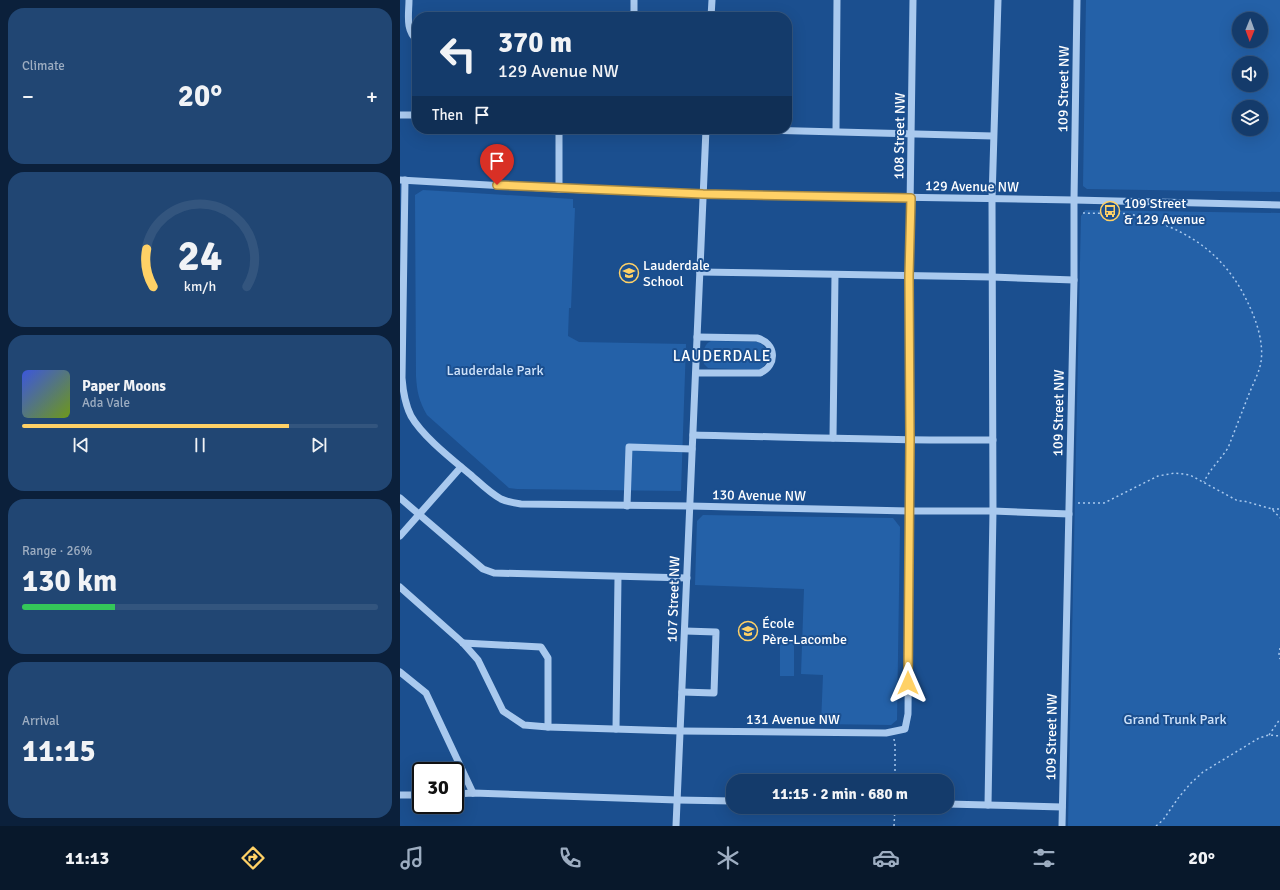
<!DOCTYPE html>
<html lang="en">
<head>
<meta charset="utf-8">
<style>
	body { margin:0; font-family:Signika,sans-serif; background:#214673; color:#f1f3f6; height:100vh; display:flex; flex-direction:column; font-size:15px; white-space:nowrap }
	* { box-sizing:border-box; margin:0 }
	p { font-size:13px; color:#9dadc1 }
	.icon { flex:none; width:22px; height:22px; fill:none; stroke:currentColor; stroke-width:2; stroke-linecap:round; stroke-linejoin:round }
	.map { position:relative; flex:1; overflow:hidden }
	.drawer { display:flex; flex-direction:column; gap:8px; padding:8px; background:#0b203b; width:400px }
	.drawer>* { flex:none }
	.hud { position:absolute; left:12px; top:12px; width:380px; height:122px; border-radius:16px; box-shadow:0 4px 16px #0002,0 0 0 1px #33557e; background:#143b6b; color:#f1f3f6; overflow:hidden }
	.needle { width:26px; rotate:181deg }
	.tools { position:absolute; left:832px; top:12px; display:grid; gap:8px }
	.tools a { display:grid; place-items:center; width:36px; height:36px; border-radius:50%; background:#143b6b; box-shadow:0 4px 16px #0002,0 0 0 1px #33557e; font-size:20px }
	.speed { position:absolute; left:12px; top:762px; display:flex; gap:8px; font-size:20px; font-weight:700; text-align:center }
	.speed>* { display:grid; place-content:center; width:52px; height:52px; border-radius:50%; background:#143b6b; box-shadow:0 4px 16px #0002,0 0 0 1px #33557e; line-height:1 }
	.speed .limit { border:2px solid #111; border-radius:6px; background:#fff; color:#111 }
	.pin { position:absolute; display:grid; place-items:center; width:34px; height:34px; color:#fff; margin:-41px -17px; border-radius:50% 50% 50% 0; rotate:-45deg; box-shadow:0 0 4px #0007 }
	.pin .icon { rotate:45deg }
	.me { position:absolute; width:44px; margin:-22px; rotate:0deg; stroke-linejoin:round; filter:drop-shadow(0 0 3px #0008) }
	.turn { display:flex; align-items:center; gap:14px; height:84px; padding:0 20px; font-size:18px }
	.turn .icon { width:52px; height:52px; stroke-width:2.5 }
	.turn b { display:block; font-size:28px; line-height:34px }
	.then { display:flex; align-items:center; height:38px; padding:0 20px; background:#0003; gap:8px; font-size:15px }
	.big { font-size:30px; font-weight:700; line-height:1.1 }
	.drawer .widget { flex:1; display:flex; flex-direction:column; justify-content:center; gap:6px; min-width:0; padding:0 14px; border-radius:16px; background:#214673 }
	.drawer .dial { align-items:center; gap:0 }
	.dial svg { height:104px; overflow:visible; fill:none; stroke:#33557e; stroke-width:7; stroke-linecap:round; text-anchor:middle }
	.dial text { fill:#f1f3f6; stroke:none }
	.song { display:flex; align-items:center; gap:12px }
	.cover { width:48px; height:48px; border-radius:6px; background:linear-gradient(135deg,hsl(230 70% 55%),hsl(80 70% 35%)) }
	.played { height:4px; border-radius:2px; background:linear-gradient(90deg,#ffd166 75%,#33557e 75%) }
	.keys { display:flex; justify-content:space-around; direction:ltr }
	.heat { display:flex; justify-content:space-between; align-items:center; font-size:22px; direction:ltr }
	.charge { height:6px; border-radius:3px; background:linear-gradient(90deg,#34c759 26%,#33557e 0) }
	.trip { position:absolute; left:326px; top:774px; width:228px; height:40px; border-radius:16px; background:#143b6b; box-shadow:0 4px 16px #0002,0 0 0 1px #33557e; font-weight:700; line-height:40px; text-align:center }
	.tabs { display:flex; height:64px; justify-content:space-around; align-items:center; background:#08182b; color:#9dadc1 }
	.tabs .icon { width:28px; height:28px }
	.tabs .current { color:#ffd166 }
	.tabs b { font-size:18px; color:#f1f3f6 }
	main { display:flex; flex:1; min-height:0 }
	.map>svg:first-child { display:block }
	.green { fill:#2461a8; fill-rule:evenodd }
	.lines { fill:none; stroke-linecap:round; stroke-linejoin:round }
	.path { stroke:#a9c9ee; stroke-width:1.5; stroke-dasharray:2 3; stroke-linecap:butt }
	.minor { stroke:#a9c9ee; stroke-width:7 }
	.route-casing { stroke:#a68842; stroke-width:10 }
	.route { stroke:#ffd166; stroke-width:7 }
	.labels { text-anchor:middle; stroke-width:4; stroke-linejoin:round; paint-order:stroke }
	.street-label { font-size:14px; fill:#fff; stroke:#1b4f8f }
	.poi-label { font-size:14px; fill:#fff; stroke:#1b4f8f; text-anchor:start }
	.park-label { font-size:14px; fill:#cfe3fa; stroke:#1b4f8f }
	.neighbourhood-label { font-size:15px; letter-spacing:1px; fill:#fff; stroke:#1b4f8f }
</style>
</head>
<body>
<main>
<section class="drawer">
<div class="widget"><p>Climate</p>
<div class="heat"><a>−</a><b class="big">20°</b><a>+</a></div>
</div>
<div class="widget dial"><svg viewBox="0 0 100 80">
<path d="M14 69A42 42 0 1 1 86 69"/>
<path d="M14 69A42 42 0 0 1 9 40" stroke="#ffd166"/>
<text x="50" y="56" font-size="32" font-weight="700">24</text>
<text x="50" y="72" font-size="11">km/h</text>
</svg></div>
<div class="widget">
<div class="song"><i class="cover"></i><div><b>Paper Moons</b><p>Ada Vale</p></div></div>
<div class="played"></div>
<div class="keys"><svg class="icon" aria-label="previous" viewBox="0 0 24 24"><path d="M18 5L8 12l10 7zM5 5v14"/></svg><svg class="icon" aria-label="pause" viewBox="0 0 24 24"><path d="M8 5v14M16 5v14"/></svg><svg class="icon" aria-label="next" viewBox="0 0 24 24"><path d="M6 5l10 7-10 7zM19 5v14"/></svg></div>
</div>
<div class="widget"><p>Range · 26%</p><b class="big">130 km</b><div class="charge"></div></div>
<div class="widget"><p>Arrival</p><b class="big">11:15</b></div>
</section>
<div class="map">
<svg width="880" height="826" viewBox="0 0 880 826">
	<rect width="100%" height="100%" fill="#1b4f8f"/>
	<g class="green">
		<path d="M686,0H880V192L687,189L683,186ZM839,19H861V41H839ZM839,63H861V85H839ZM839,107H861V129H839Z"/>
		<path d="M23,190L173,199V208H175L171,308H169L168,336L179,342L286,344L281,491L117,489L109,488L27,415C19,401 17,392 16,376L15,195Z"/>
		<path d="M685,210L880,213V826H668L681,216Z"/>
		<path d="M311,341L358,342C370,348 371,363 359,370L308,368L304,364C303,356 302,345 311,341Z"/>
		<path d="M303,515L493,518L500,527L497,720L491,725L421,724L423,675L401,674L404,589L295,585L297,521Z"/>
		<rect x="380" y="642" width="14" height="34"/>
	</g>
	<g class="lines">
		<g class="path">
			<path d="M683,213C698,214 714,212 729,214C736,215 743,218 750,220C794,233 827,259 847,301C856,319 864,342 861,362C859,373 853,384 849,394C842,412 835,430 828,448C820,460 810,469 804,482"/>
			<path d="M678,503H704L758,476L775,473L790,475L838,501H844L872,509L880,518"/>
			<path d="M872,509H880"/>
			<path d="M880,648L879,654L880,659"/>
			<path d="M869,735L880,719"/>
			<path d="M494,739L495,745V781"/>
			<path d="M494,826L495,807"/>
			<path d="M756,826L763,820L779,797L791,783L803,772L859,738L869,735L880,736"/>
		</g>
		<g class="minor">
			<path d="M9,0C9,14 5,30 17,40"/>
			<path d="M234,17V0"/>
			<path d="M311,17L312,0"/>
			<path d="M0,115H17"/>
			<path d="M321,129L593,136"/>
			<path d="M436,131L437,0"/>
			<path d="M0,180L159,189L303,194L674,200L880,205"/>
			<path d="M5,180L2,378C3,391 5,404 11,416C23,437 53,460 72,476C81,484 90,493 101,499C107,502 114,503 121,504L290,506L509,511H593L669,514"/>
			<path d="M159,189V129"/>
			<path d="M300,272L592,277L674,280"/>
			<path d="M296,373H360C378,365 376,343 357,338L297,337"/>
			<path d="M293,435C393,437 493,441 593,440"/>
			<path d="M433,438L435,275"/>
			<path d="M0,498L83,569L94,573L287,578"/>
			<path d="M227,506L229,447L292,449"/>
			<path d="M0,536L61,467"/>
			<path d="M0,587L63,643L78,660L103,711L124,725L148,727L280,731L486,733L505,729L508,714L510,441L509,276L513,0"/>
			<path d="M63,643L141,647L148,658V727"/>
			<path d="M0,672L26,693L73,793"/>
			<path d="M282,692L314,693L316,632L285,631"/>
			<path d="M216,729L218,577"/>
			<path d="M55,794L73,793L277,800L333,801"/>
			<path d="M0,795H21"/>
			<path d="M547,804L662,807"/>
			<path d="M588,805L593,511L592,199L598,0"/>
			<path d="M276,826L306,129"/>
			<path d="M662,826L674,280V200L677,0"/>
		</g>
	</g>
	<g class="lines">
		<g class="route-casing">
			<path id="route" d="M97,185L303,194L511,198L509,276L510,441L508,683"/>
		</g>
		<use href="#route" class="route"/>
	</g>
	<defs>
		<g id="bus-ring" transform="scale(1)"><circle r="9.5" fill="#1b4f8f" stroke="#ffd166" stroke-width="1.5"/><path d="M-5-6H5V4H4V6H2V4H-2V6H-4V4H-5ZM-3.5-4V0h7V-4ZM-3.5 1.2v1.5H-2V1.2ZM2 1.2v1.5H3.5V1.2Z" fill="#ffd166"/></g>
		<g id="school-ring" transform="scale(1)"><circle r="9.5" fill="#1b4f8f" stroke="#ffd166" stroke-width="1.5"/><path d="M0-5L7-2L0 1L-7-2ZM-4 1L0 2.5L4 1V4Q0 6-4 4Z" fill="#ffd166"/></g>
	</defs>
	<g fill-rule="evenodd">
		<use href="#bus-ring" x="710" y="211"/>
		<use href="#school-ring" x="229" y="273"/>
		<use href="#school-ring" x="348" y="631"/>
	</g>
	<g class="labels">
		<g class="street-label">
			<text transform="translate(663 89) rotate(-89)" y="5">109 Street NW</text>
			<text transform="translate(499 136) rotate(-89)" y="5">108 Street NW</text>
			<text transform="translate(572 186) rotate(1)" y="5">129 Avenue NW</text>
			<text transform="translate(658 413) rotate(-89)" y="5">109 Street NW</text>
			<text transform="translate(359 495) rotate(1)" y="5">130 Avenue NW</text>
			<text transform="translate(273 599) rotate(-88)" y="5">107 Street NW</text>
			<text x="393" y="724">131 Avenue NW</text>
			<text transform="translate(651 737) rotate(-89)" y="5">109 Street NW</text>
		</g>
		<g class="poi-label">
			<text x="724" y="208">109 Street<tspan x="724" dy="16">&amp; 129 Avenue</tspan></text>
			<text x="243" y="270">Lauderdale<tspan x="243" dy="16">School</tspan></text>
			<text x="362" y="628">École<tspan x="362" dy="16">Père-Lacombe</tspan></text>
		</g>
		<g class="park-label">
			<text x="95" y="375">Lauderdale Park</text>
			<text x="775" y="724">Grand Trunk Park</text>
		</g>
		<g class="neighbourhood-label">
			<text x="322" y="361">LAUDERDALE</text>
		</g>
	</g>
</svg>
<div class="tools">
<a><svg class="needle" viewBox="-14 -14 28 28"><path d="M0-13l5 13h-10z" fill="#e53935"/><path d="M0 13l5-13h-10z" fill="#9dadc1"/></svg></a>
<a><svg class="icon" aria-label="sound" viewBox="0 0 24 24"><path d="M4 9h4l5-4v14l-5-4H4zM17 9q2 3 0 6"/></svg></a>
<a><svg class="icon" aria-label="layers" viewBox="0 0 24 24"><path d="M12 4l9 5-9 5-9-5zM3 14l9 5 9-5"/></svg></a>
</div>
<div class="speed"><div class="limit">30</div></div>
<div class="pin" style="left:97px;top:185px;background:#d93025"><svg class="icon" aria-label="arrive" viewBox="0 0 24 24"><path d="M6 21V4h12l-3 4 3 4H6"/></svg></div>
<svg class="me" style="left:508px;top:683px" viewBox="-20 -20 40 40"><path d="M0-17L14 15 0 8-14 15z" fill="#ffd166" stroke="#fff" stroke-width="4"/></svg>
<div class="trip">11:15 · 2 min · 680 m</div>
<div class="hud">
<div class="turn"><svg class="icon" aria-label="left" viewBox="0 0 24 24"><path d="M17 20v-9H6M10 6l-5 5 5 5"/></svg><div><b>370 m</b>129 Avenue NW</div></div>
<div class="then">Then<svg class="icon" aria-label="arrive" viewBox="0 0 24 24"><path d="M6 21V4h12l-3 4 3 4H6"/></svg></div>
</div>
</div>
</main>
<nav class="tabs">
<b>11:13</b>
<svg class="icon current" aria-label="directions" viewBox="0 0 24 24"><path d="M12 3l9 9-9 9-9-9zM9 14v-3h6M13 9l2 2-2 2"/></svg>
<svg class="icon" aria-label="music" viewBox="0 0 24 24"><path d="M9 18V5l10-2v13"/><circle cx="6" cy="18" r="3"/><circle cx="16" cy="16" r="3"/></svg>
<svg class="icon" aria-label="phone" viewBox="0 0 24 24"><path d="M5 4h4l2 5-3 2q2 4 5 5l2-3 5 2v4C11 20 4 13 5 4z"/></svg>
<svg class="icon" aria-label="climate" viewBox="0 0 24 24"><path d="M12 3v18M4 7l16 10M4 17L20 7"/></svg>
<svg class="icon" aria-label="car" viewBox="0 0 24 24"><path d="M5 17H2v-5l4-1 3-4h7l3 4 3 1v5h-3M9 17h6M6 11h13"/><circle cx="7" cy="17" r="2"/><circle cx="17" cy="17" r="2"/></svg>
<svg class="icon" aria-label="filters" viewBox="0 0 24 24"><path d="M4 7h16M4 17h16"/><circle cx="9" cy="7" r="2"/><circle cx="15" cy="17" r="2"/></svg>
<b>20°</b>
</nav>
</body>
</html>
